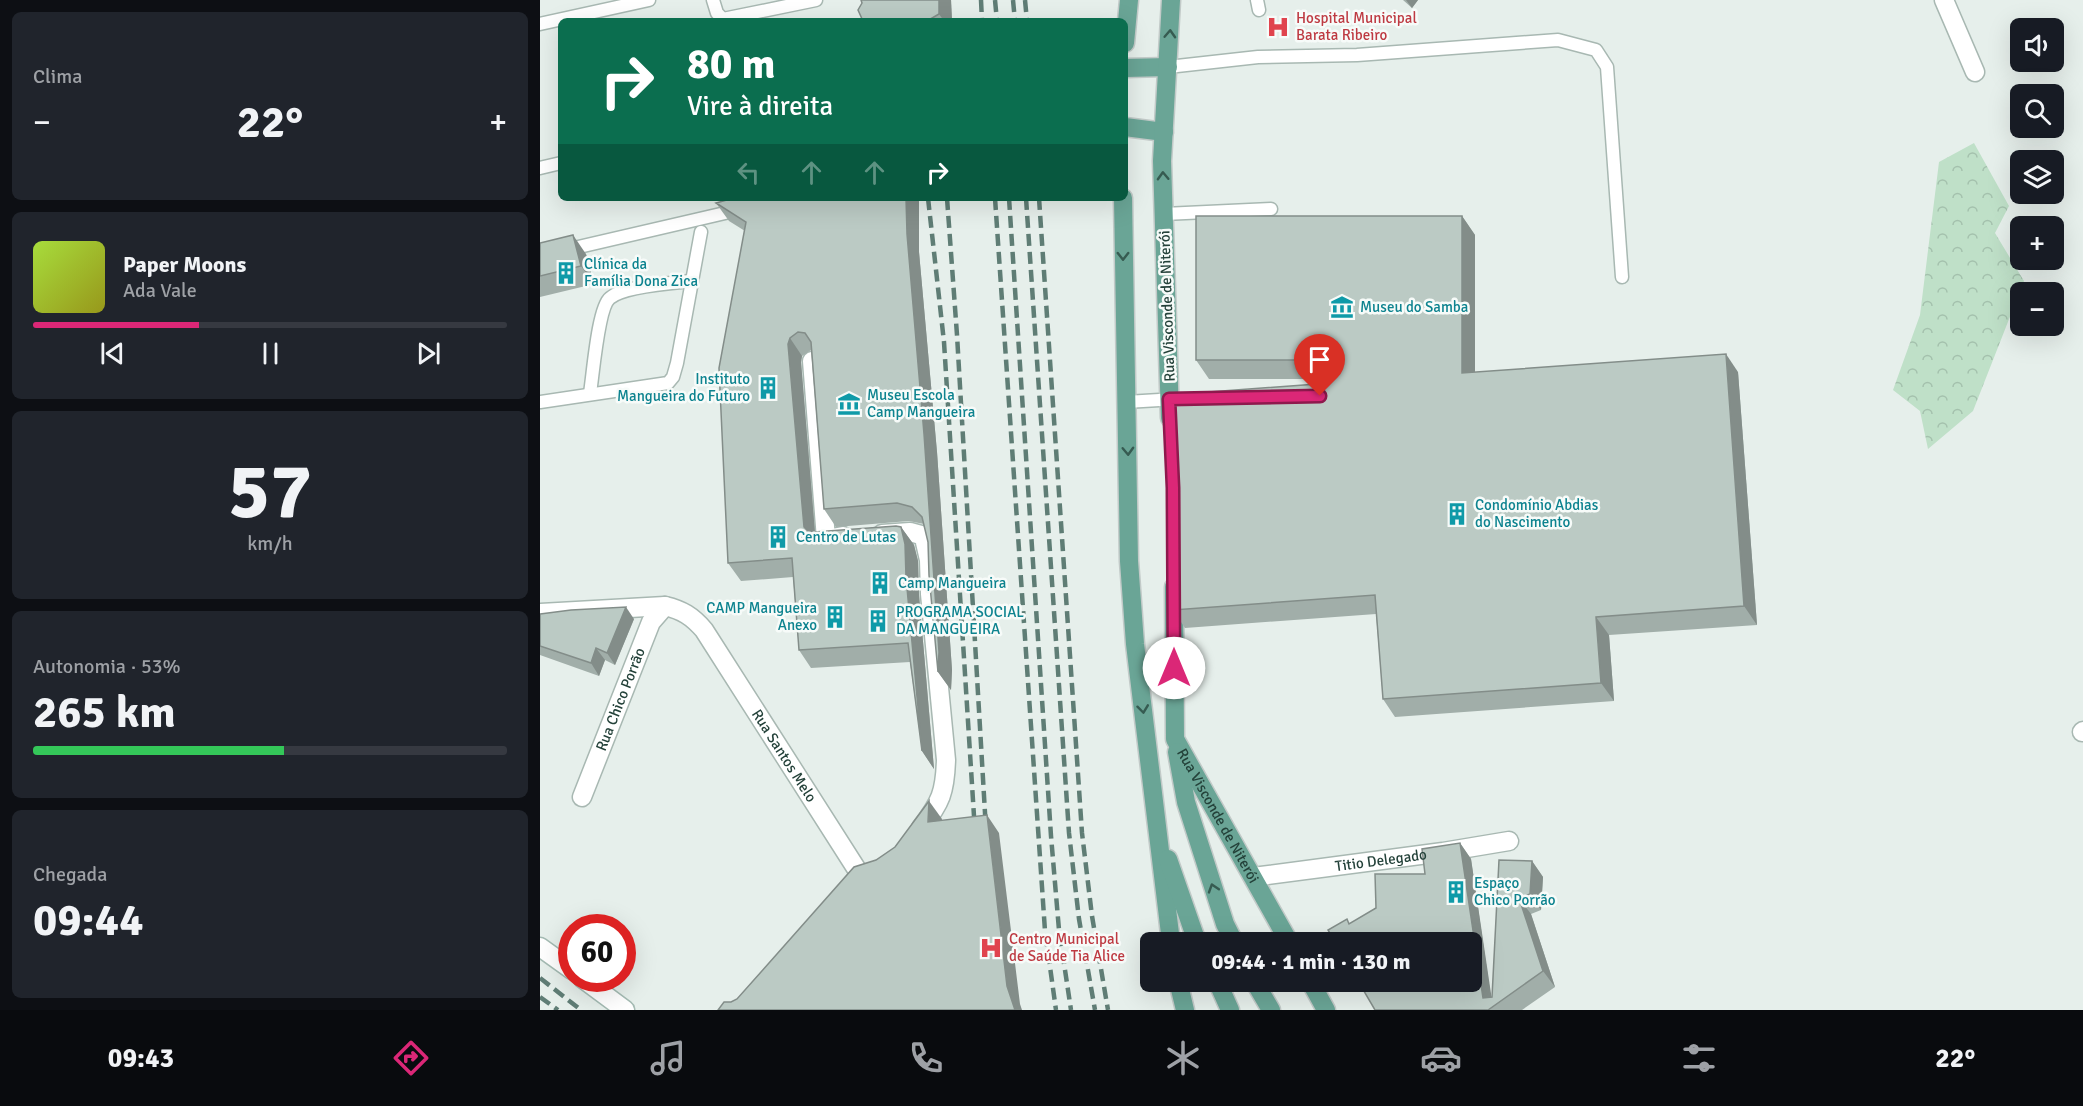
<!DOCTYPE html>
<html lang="pt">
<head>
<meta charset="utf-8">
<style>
	body { margin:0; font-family:Signika,sans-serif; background:#20242c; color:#f1f3f6; height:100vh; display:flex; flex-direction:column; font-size:22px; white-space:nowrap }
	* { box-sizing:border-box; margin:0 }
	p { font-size:20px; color:#9ea1a6 }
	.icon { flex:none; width:33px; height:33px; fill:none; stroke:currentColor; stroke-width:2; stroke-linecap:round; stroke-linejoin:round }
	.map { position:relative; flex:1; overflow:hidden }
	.drawer { display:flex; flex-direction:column; gap:12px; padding:12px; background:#0d0f14; width:540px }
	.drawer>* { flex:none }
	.guide { position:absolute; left:18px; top:18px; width:570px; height:183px; border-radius:9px; box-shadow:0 6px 24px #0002; background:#0b6e4f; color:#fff; overflow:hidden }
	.fabs { position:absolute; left:1470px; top:18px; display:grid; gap:12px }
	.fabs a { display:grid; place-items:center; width:54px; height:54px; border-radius:9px; background:#171b24; box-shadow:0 6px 24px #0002; font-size:30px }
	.speed { position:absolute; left:18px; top:914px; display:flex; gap:12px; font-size:30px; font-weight:700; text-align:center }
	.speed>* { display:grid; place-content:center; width:78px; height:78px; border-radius:50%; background:#171b24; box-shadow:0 6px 24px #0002; line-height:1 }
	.speed .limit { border:9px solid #d22; background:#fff; color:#111 }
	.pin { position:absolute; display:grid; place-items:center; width:51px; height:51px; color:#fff; margin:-62px -26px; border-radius:50% 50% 50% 0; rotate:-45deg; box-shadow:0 0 6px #0007 }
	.pin .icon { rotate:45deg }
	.me { position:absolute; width:66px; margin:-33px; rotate:0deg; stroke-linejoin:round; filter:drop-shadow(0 0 4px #0008) }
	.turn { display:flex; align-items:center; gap:21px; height:126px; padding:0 30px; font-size:27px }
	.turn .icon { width:78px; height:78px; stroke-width:2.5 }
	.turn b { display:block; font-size:42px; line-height:51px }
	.lanes { display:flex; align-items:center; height:57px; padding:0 30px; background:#0003; justify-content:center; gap:30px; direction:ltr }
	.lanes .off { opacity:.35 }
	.big { font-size:45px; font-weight:800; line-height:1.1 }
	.drawer .tile { flex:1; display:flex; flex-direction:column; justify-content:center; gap:9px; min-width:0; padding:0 21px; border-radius:9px; background:#20242c }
	.drawer .dial { align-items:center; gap:0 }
	.dial b { font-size:78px; line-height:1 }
	.song { display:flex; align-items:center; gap:18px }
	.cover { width:72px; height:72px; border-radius:9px; background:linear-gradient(135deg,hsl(80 70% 55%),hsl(60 70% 35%)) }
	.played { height:6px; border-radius:3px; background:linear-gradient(90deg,#db2777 35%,#363941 35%) }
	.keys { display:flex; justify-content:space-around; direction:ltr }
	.heat { display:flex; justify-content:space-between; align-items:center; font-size:33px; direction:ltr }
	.charge { height:9px; border-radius:4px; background:linear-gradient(90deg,#34c759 53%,#363941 0) }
	.trip { position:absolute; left:600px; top:932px; width:342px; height:60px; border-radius:9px; background:#171b24; box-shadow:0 6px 24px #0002; font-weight:800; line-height:60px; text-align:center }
	.tabs { display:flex; height:96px; justify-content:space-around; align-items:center; background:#090b0e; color:#9ea1a6 }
	.tabs .icon { width:42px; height:42px }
	.tabs .selected { color:#db2777 }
	.tabs b { font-size:27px; color:#f1f3f6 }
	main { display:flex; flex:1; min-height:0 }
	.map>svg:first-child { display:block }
	.forest { fill:url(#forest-crowns) }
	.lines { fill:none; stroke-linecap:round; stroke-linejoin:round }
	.lane-casing { stroke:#a8b8b2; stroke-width:15 }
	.street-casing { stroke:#a8b8b2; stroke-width:21 }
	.secondary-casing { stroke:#a4bbb3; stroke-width:21 }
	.primary-casing { stroke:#c2cac8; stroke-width:21 }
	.lane { stroke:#fff; stroke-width:12 }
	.street { stroke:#fff; stroke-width:18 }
	.secondary { stroke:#fff; stroke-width:18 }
	.primary { stroke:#6aa596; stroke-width:18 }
	.rail { stroke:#5f7d75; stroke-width:4.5; stroke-dasharray:12 6; stroke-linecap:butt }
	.wall { fill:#a1aea9 }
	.shaded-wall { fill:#838d89 }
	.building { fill:#bbcac4; stroke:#838d89; stroke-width:1.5 }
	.oneway { stroke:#365b51 }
	.route-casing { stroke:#8e194d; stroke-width:15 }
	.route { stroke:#db2777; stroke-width:10 }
	.labels { text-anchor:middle; stroke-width:5; stroke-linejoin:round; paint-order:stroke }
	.health-label { font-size:15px; fill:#be3a42; stroke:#f7fbf9; text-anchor:start }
	.culture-label { font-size:15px; fill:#0d838f; stroke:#f7fbf9; text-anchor:start }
	.street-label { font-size:15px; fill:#24423a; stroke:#f7fbf9 }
</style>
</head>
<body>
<main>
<section class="drawer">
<div class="tile"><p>Clima</p>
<div class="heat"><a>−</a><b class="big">22°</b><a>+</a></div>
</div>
<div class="tile">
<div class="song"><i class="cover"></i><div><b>Paper Moons</b><p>Ada Vale</p></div></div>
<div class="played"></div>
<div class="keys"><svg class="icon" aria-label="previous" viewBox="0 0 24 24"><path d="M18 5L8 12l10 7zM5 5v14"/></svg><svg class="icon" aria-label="pause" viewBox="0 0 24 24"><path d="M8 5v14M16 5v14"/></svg><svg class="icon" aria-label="next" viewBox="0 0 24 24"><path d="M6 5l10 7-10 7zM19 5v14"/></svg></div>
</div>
<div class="tile dial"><b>57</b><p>km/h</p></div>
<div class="tile"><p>Autonomia · 53%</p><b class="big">265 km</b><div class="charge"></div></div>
<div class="tile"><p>Chegada</p><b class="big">09:44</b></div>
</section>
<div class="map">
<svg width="1543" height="1010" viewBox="0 0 1543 1010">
	<defs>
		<pattern id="forest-crowns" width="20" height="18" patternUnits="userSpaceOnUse" patternTransform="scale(1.5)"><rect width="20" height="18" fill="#bfe0c8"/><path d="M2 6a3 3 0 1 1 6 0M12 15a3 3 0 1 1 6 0" fill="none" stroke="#a4c1ad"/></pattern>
	</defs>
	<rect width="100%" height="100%" fill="#e6efeb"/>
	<path class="forest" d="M1434,143L1469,206L1455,233L1484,281L1433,411L1388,449L1380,411L1353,390L1380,315L1399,162Z"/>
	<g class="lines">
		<g class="lane-casing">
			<g id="lane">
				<path d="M173,0L177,13L183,19L276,0"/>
				<path d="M717,0L719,10"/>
				<path d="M0,24L109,0"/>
				<path d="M628,67L718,57L817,55L1018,40L1056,50L1067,67L1082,277"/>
				<path d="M0,168L21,163"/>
				<path d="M624,214L731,209"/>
				<path d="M0,256L198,210"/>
				<path d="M50,393C53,375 58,307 70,298C84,286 133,283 152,281"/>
				<path d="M0,402L128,383L133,377L137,363L161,232"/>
				<path d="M586,402L636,399"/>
			</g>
		</g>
		<g class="street-casing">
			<g id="street">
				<path d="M1404,0L1435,72"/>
				<path d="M272,361L286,539L303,536"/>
				<path d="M342,534L370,532L381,535L384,538L389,560L390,594L406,760C405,792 401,802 381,828"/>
				<path id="s1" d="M0,613L125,606C142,610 152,616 164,630L321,876"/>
				<path d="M1542,732L1543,731"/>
				<path id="s2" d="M42,797L111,622L125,606"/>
				<path id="s3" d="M713,877L903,852L969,841"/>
			</g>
		</g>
		<g class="secondary-casing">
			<g id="secondary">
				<path d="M0,947L32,970"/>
				<path d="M42,978L85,1010"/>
			</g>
		</g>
		<g class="primary-casing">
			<g id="primary">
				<path d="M585,43L589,0"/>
				<path d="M585,68L628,67"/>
				<path d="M585,127L624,132"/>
				<path d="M583,198L589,561L595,644L631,942"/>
				<path d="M630,418L622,161L631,0"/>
				<path id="s4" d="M634,587L635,739L749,942"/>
				<path d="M637,752L646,802L685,924L694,942"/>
				<path d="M628,859L657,942"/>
				<path d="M638,981L645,1010"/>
				<path d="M677,981L690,1010"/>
				<path d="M714,981L731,1010"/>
				<path d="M770,981L786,1010"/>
			</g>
		</g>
		<use href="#lane" class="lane"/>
		<use href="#street" class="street"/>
		<use href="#secondary" class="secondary"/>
		<use href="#primary" class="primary"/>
		<g class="rail">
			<path d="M441,0L442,21"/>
			<path d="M455,0L457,21"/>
			<path d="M473,0L475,21"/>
			<path d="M485,0L487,21"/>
			<path d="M388,198L404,342L435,832"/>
			<path d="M407,198L417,335L446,830"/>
			<path d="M455,198L505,931L516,1010"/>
			<path d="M469,198L511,836L519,930L531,1010"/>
			<path d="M486,198L529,833L539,919L555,1010"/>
			<path d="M499,198L542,833L552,916L568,1010"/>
			<path d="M0,978L41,1010"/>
			<path d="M0,997L18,1010"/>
		</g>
	</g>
	<g class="wall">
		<path d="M411,0L412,21H323L322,3Z"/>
		<path d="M863,0H878L872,8Z"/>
		<path d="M194,198H379V252L397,452L412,670L411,690L398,672L388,542L384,524L369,521L296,527L284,509L271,350L262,356L261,362L275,532L361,527L374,545L378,561L379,595L394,769L382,751L370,662L271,668L259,650L253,577L201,581L188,563L205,231L189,221L176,203Z"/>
		<path d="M922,216L935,235V372H1198L1217,625L1069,635L1074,701L855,717L843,699L836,614L645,628L633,610L777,384V379H669L656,360Z"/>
		<path d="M0,243L46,254L54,284L0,297Z"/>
		<path d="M0,614L94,619L75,665L65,660L59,676L0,655Z"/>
		<path d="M920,843L931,859L951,998L952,997L959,860L992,861L1003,877L1001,910L991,914L1015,987L982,1010H835L810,924L836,908L885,874Z"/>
	</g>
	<g class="shaded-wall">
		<path d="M399,0H411L412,21H404L399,14Z"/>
		<path d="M866,0H878L872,8Z"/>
		<path d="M366,198H379V252L397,452L412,670L411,690L398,672L367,234Z"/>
		<path d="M922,216L935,235V392L922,373Z"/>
		<path d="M33,235L46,254L54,284L41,266Z"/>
		<path d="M250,338L262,356L261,362L276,545L264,527L248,344Z"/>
		<path d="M1186,354L1198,372L1217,625L1204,606Z"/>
		<path d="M361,527L374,545L378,561L379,595L394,769L382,751Z"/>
		<path d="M86,607L94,619L75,665L67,653Z"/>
		<path d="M1056,617L1069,635L1074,701L1061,683Z"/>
		<path d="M56,648L65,660L59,676L51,663Z"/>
		<path d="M389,801L402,819L400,840L388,822Z"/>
		<path d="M447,815L459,833L480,1004L482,1010H475L467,986Z"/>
		<path d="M920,843L931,859L953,1007L943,998Z"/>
		<path d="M992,861L1003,877L1001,910L990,894Z"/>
		<path d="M979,898L991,914L1015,987L1003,971Z"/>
	</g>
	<g class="building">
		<path d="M321,0H399V14L387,21H323L318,10L322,3Z"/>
		<path d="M194,198H366L367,234L384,434L399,652L398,672L389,575L388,542L382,517L372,507L357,503L284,509L271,342L265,333L258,332L250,338L248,344L264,527L268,531L274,532L356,526L361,527L365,544L366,577L382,751L368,643L259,650L252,558L188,563L179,368L206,222L176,203Z"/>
		<path d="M656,216H922V373L1186,354L1204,606L1056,617L1061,683L843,699L835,595L633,610L629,395L777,384L776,360H656Z"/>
		<path d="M33,235L41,266L0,276V243Z"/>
		<path d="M86,607L67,653L56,648L51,663L0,646V614L31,610Z"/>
		<path d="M389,801L388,822L447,815L467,986L475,1010H178L184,1002H191L197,999L314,867L336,860L355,847Z"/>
		<path d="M920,843L943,998L952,997L959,860L992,861L990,894L979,898L1003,971L948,1010H835L818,981H932V942H795L788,930L807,919L809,924L836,908L835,874H885L882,849Z"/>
	</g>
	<defs><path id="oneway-chevron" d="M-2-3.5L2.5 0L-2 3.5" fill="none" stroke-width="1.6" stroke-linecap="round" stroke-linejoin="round" transform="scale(1.5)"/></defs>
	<g class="oneway">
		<use href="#oneway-chevron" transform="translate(630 34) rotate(-87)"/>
		<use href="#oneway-chevron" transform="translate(623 176) rotate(-92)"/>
		<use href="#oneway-chevron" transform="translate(583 256) rotate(90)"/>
		<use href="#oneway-chevron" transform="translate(588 451) rotate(88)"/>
		<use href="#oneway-chevron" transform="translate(603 709) rotate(83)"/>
		<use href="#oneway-chevron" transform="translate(673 888) rotate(-108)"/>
	</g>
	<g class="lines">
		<g class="route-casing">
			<path id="route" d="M634,668L633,488L629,399L780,396"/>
		</g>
		<use href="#route" class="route"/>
	</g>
	<defs>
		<g id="hospital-bare" transform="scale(1.8)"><path d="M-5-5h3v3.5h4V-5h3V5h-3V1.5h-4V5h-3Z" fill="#e0444e" stroke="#f7fbf9" stroke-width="2.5" paint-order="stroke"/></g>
		<g id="building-bare" transform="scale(1.8)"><path d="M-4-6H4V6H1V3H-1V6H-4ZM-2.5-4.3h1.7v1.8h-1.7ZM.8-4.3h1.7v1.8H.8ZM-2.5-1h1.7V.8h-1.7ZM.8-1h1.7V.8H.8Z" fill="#0f9aa8" stroke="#f7fbf9" stroke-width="2.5" paint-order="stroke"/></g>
		<g id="museum-bare" transform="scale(1.8)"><path d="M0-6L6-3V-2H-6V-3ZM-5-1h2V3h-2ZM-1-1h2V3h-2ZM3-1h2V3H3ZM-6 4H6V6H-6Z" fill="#0f9aa8" stroke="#f7fbf9" stroke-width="2.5" paint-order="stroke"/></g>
	</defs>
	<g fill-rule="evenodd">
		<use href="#hospital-bare" x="738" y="27"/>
		<use href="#building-bare" x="26" y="273"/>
		<use href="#museum-bare" x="802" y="307"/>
		<use href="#building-bare" x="228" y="388"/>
		<use href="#museum-bare" x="309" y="404"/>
		<use href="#building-bare" x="917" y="514"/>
		<use href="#building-bare" x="238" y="537"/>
		<use href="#building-bare" x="340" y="583"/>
		<use href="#building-bare" x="295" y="617"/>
		<use href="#building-bare" x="338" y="621"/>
		<use href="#building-bare" x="916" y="892"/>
		<use href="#hospital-bare" x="451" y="948"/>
	</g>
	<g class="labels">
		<g class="health-label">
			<text x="756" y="23">Hospital Municipal<tspan x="756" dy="17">Barata Ribeiro</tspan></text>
			<text x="469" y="944">Centro Municipal<tspan x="469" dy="17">de Saúde Tia Alice</tspan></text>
		</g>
		<g class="culture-label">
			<text x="44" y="269">Clínica da<tspan x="44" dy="17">Família Dona Zica</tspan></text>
			<text x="820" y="312">Museu do Samba</text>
			<text x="210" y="384" text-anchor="end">Instituto<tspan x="210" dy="17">Mangueira do Futuro</tspan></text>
			<text x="327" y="400">Museu Escola<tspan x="327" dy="17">Camp Mangueira</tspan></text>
			<text x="935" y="510">Condomínio Abdias<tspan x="935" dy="17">do Nascimento</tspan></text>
			<text x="256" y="542">Centro de Lutas</text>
			<text x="358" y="588">Camp Mangueira</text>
			<text x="277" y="613" text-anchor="end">CAMP Mangueira<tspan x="277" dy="17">Anexo</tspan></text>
			<text x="356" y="617">PROGRAMA SOCIAL<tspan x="356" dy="17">DA MANGUEIRA</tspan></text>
			<text x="934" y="888">Espaço<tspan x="934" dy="17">Chico Porrão</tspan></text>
		</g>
		<g class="street-label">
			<text transform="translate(627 306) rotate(-92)" y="5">Rua Visconde de Niterói</text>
			<text dy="5" stroke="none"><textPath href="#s2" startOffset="105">Rua Chico Porrão</textPath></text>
			<text dy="5" stroke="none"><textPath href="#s1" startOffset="321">Rua Santos Melo</textPath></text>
			<text dy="5" stroke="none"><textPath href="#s4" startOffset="240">Rua Visconde de Niterói</textPath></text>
			<text dy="5" stroke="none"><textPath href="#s3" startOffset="129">Titio Delegado</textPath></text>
		</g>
	</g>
</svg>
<div class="fabs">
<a><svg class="icon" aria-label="sound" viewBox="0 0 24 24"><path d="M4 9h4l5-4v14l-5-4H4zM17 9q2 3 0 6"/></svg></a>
<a><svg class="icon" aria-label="search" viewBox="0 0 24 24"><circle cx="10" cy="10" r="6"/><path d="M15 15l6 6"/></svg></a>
<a><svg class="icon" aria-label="layers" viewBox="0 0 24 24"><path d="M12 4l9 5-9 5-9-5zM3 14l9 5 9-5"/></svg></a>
<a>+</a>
<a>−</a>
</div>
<div class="speed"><div class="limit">60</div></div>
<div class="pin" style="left:780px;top:396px;background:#d93025"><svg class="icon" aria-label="arrive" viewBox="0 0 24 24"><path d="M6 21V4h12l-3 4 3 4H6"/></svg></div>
<svg class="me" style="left:634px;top:668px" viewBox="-20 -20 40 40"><circle r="19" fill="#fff"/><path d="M0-13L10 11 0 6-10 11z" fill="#db2777"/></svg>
<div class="trip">09:44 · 1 min · 130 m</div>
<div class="guide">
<div class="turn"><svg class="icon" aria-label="right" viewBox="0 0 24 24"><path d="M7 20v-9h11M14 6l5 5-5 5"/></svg><div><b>80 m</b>Vire à direita</div></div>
<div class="lanes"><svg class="icon off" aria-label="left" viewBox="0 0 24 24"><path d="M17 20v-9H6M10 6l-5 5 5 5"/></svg><svg class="icon off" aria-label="ahead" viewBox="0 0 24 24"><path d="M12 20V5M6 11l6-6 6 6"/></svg><svg class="icon off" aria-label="ahead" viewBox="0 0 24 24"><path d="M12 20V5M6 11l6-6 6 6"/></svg><svg class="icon" aria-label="right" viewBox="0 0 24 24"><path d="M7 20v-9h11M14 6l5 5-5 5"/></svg></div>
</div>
</div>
</main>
<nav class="tabs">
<b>09:43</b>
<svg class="icon selected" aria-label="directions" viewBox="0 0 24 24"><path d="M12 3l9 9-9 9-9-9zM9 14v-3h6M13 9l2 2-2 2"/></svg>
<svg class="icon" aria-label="music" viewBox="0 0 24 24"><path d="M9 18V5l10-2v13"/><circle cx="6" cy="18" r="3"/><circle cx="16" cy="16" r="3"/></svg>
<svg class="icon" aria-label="phone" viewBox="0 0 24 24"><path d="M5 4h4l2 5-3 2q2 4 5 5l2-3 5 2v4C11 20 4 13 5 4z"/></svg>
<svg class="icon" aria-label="climate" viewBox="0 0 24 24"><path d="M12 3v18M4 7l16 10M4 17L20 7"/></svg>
<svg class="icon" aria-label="car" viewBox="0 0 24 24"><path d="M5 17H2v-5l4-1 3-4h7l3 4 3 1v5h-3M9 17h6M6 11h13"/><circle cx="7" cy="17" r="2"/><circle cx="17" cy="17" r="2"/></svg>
<svg class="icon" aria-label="filters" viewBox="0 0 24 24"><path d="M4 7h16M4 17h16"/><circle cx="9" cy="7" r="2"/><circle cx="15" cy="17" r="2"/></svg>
<b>22°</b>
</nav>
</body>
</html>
